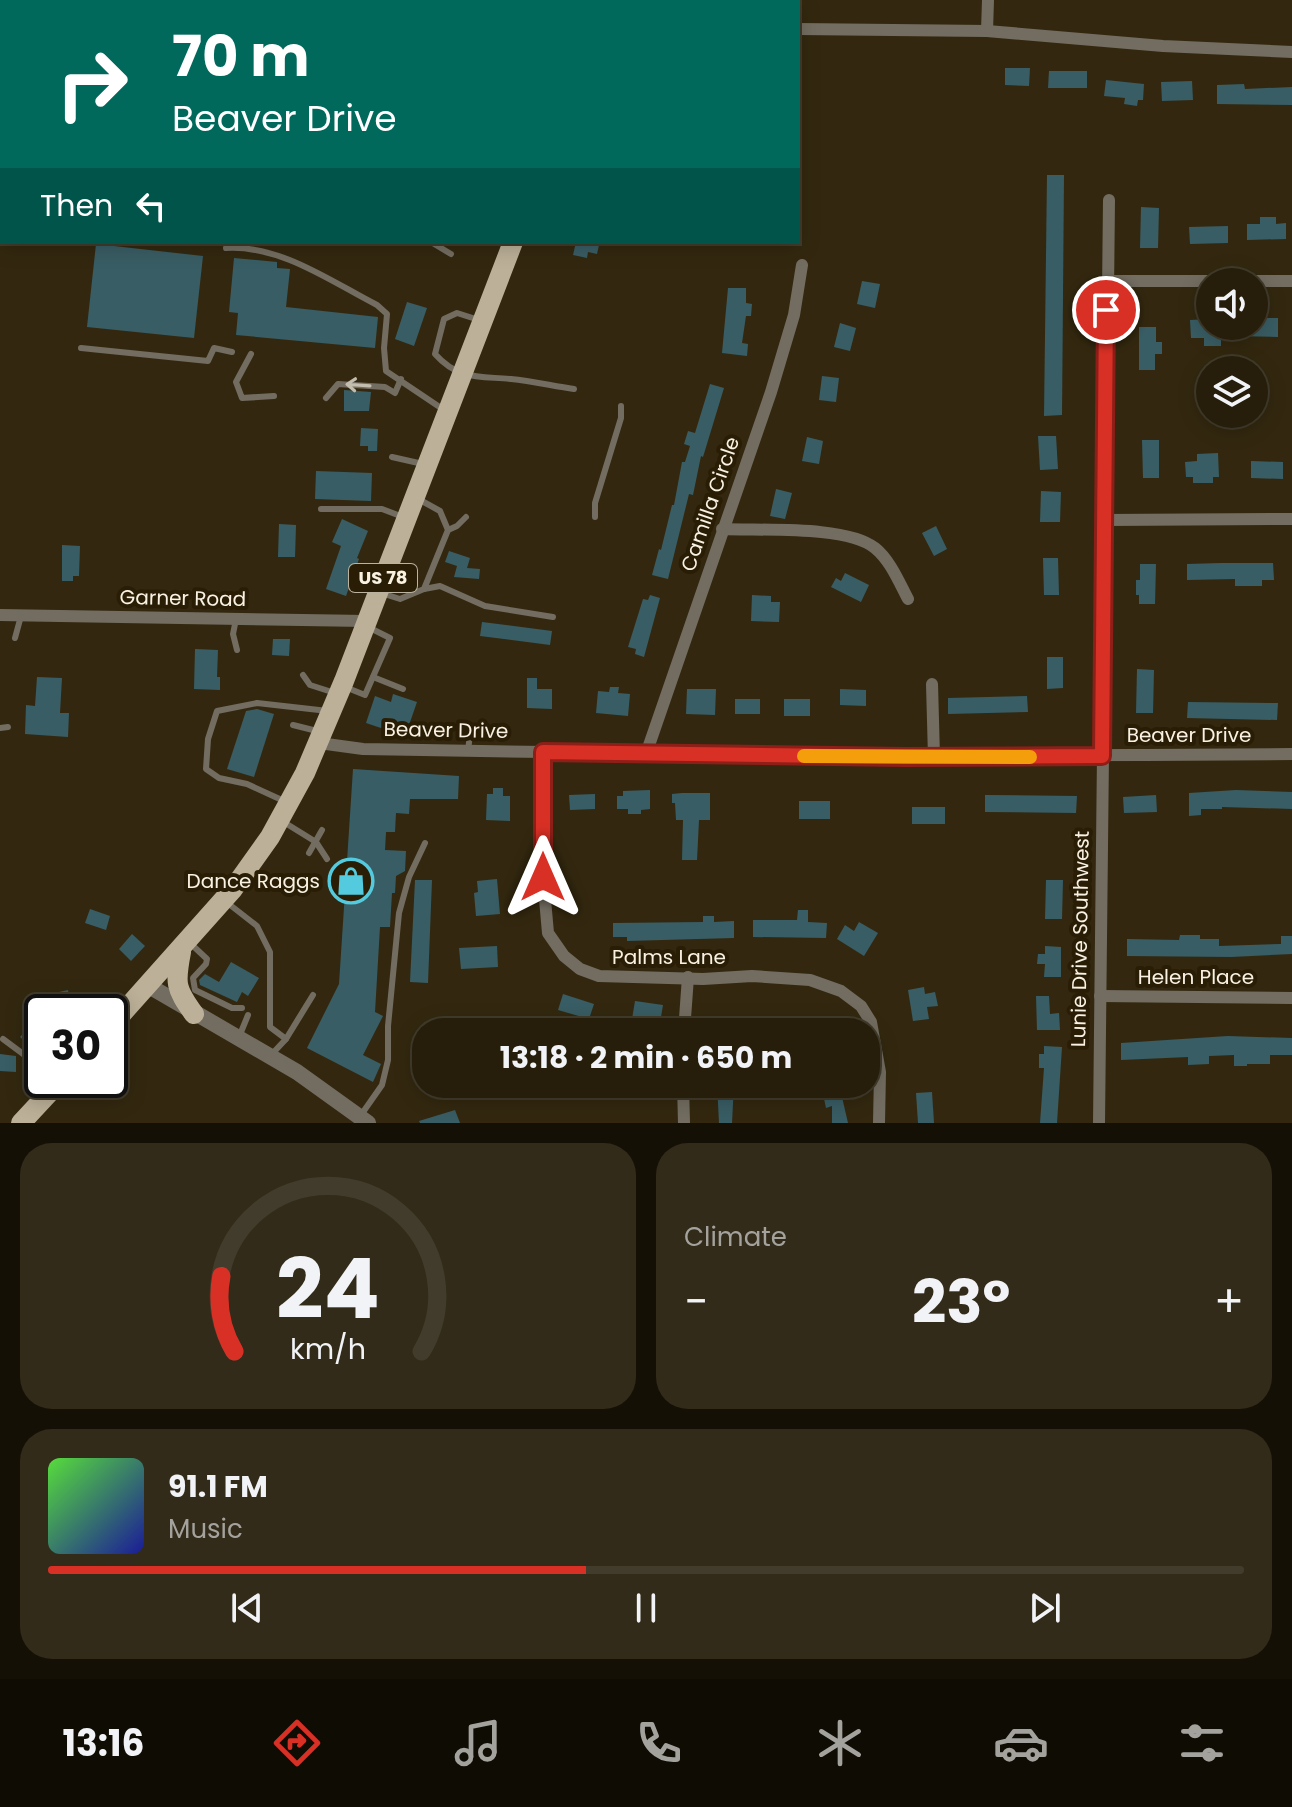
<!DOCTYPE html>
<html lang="en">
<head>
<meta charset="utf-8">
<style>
	body { margin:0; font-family:Poppins,sans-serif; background:#322b19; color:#f1f3f6; height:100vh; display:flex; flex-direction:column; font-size:30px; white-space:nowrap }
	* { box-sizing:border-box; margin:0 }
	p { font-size:26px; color:#a4a29d }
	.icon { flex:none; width:44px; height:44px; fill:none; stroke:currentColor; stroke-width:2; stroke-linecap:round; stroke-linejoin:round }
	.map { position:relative; height:1123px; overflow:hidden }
	.panel { display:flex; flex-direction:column; gap:20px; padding:20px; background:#151006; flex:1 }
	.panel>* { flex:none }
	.hud { position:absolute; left:0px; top:0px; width:800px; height:244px; box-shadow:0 4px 20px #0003,0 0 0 2px #423c2c; background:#00695c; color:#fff; overflow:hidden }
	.tools { position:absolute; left:1196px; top:268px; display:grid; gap:16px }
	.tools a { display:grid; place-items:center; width:72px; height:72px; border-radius:50%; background:#261e0b; box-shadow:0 4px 20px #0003,0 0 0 2px #423c2c; font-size:40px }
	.speed { position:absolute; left:24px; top:994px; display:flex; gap:16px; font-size:40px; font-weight:700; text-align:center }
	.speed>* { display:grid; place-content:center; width:104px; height:104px; border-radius:50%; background:#261e0b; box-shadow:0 4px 20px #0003,0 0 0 2px #423c2c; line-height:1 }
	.speed .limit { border:4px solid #111; border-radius:12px; background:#fff; color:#111 }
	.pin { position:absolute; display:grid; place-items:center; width:68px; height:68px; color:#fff; margin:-34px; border:4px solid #fff; border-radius:50%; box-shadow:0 2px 8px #0007 }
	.me { position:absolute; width:88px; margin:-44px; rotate:0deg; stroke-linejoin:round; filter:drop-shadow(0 0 6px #0008) }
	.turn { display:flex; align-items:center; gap:28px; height:168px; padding:0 40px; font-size:36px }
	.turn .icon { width:104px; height:104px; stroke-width:2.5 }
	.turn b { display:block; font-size:56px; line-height:68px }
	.then { display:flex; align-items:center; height:76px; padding:0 40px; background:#0003; gap:16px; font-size:30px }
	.big { font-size:60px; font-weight:700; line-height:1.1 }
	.panel .tile { flex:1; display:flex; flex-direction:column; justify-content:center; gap:12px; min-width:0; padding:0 28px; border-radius:32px; background:#322b19 }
	.panel .dial { align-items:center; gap:0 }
	.dial svg { height:208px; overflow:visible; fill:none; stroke:#423c2c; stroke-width:7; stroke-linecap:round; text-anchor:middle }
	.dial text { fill:#f1f3f6; stroke:none }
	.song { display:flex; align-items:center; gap:24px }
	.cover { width:96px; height:96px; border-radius:12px; background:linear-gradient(135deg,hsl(110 70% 55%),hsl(240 70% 35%)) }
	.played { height:8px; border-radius:4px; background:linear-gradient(90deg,#d93025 45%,#423c2c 45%) }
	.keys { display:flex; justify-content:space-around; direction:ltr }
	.heat { display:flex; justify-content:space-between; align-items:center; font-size:44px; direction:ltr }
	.panel .tiles { flex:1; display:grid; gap:20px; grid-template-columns:1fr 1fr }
	.tile:last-child { grid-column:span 2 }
	.trip { position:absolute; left:412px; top:1018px; width:468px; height:80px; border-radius:32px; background:#261e0b; box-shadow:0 4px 20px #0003,0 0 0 2px #423c2c; font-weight:700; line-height:80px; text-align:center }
	.menu { display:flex; height:128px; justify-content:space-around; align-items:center; background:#0f0c04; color:#a4a29d }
	.menu .icon { width:56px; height:56px }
	.menu .active { color:#d93025 }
	.menu b { font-size:36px; color:#f1f3f6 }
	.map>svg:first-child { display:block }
	.building { fill:#395d64 }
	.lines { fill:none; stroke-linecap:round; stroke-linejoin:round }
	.service { stroke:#736d61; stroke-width:6 }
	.minor { stroke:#736d61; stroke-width:12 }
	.tertiary { stroke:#736d61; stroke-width:16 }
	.primary { stroke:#bcb098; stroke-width:20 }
	.oneway { stroke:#c3bdaf }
	.route-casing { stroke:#8d1f18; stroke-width:20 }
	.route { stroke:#d93025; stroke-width:14 }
	.slow { stroke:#f59e0b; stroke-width:14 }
	.labels { text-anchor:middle; stroke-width:8; stroke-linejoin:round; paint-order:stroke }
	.shield { fill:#291e05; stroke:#bbb2a0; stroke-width:2 }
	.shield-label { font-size:18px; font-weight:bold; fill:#f9f2e3 }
	.street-label { font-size:20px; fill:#f9f2e3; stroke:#291e05 }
	.poi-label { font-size:20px; fill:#f9f2e3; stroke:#291e05; text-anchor:end }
</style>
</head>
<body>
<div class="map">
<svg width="1292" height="1123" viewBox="0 0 1292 1123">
	<rect width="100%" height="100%" fill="#33280f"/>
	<g class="building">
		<path d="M1005,68H1030L1029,86L1005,85Z"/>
		<path d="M1049,71H1087V88H1048Z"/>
		<path d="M1106,80L1144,84L1143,100H1138L1137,106L1124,104L1125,98L1104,96Z"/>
		<path d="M1192,81L1193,100L1162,101L1161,82Z"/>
		<path d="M1244,84L1245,89L1292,87V105L1217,104V85Z"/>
		<path d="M1047,175H1064L1062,415L1044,416Z"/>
		<path d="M1141,207L1159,208L1158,248H1140Z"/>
		<path d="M1260,217H1276V224L1286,223V239L1247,240V224H1260Z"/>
		<path d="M1228,226V243L1190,244L1189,227Z"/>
		<path d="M576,242H594L599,245L597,254L588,252L587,258L573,255Z"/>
		<path d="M96,244L203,256L194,338L87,327Z"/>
		<path d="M234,258L277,262V268L290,269L286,307L378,317L375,348L236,335L238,313L229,312Z"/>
		<path d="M862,281L880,284L875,308L857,304Z"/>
		<path d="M728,288H746V303L752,304L751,316H746L742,343L748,344L747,356L722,353Z"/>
		<path d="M407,302L427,308L414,346L395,339Z"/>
		<path d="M1254,318H1278V337L1231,336L1221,337V346H1204V338H1191L1190,320L1210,319V326H1254Z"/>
		<path d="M840,323L856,328L850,351L834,347Z"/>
		<path d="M1139,327H1156V342H1162V354H1155V370H1139Z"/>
		<path d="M822,376L839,378L836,402L819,400Z"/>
		<path d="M710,384L724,388L703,457L701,456L693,495L689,494L668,579L652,575L659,549L661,550L672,505H674L682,462H685L690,446L684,444L688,431L695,433Z"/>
		<path d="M344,390L371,392L369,411H344Z"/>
		<path d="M361,428L378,429L377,451H368V446H360Z"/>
		<path d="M1038,436H1056L1058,469L1040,470Z"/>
		<path d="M807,437L823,441L819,464L802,461Z"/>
		<path d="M1142,440H1159V478H1143Z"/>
		<path d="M1218,453L1219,477H1213V483H1193V477H1186L1185,462L1197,461V454Z"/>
		<path d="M1251,461L1283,462V479L1251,478Z"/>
		<path d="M316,471L372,473L371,501L315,499Z"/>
		<path d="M776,489L792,493L785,519L770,516Z"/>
		<path d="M1041,491L1061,492L1060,522H1040Z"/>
		<path d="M342,519L368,531L357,558L359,559L346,596L326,589L341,546L332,542Z"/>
		<path d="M279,524L296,525L295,557H278Z"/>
		<path d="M936,526L947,549L934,556L922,533Z"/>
		<path d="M62,545L80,546L79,576H73V581H62Z"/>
		<path d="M449,551L470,558L467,568L480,569L479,579L454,577L457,566L445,562Z"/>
		<path d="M1043,558H1058L1059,595H1044Z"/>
		<path d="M1221,563H1273L1274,580H1262V586H1235V579L1187,580V564Z"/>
		<path d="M1140,564H1156L1155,604H1139V595H1136V580H1140Z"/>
		<path d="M845,573L869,585L861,602L831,587L836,578L841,581Z"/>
		<path d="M650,595L660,598L644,657L635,654L636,649L628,647L643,599L648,600Z"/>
		<path d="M752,595L771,596V602H780L779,622L751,621Z"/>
		<path d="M482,622L552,631L550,645L480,636Z"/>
		<path d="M273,639H290L289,656L272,655Z"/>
		<path d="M195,649L218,650L217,677H220V690L194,689Z"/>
		<path d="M1047,657H1063V688L1047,689Z"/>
		<path d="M1137,669L1154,670L1153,713H1136Z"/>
		<path d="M37,677L62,678L60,713H69L68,737L25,734L26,705L35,706Z"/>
		<path d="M527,678H537V689H552V709L527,708Z"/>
		<path d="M610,687H619L618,693L630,694L628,716L596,713L598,691L609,692Z"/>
		<path d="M687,689H716L715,715L686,714Z"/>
		<path d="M840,689L866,690V706L840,705Z"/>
		<path d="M393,694L417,702L408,728L387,721L384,729L366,723L375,696L391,702Z"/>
		<path d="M1027,696L1028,712L948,714V698Z"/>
		<rect x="735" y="699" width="25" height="15"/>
		<rect x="784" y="699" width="26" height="17"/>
		<path d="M1188,702L1278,703L1277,720L1187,718Z"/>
		<path d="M257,709L274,714L254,777L227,769L246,711Z"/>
		<path d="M353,769L459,776L458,799H410L409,814L396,813L395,832H386L385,850L406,851L405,871L396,876L395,893H392L390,927H380L375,1012L383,1016L363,1055L381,1064L373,1082L307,1048L339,984Z"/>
		<path d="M493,788H503V796H510V821L486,820L487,794H493Z"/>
		<path d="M650,790V809L641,810V814H628V809H617V796H623V791Z"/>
		<path d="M1236,790L1292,792V809L1222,807V809H1201V815L1189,816V793Z"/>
		<path d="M682,793H710V820H699L697,860H682L683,820H676L675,803H672V794Z"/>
		<path d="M595,794V809L570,810L569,795Z"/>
		<path d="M985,795L1077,796L1076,813L985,812Z"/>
		<path d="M1156,795L1157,812L1124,813L1123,797Z"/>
		<rect x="799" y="801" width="31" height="18"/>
		<rect x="912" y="807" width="33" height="17"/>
		<path d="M497,879L500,914L476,916L474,893L478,892L477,881Z"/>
		<path d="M415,880H432L428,983L410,982Z"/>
		<path d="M1046,880H1063L1062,919H1045Z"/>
		<path d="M90,909L110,916L106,930L85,923Z"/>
		<path d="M798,910H808V922L827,923L826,938L753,937V920H797Z"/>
		<path d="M703,916H714V922L734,921V938L627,941V937H613V923L703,922Z"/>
		<path d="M859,922L878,933L864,956L837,939L845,925L854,931Z"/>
		<path d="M132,934L145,946L131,961L119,949Z"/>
		<path d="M1180,935H1200V939H1219V946L1281,944V936H1292V954L1231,957L1127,956V939L1179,940Z"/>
		<path d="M497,946L498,967L461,969L459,948Z"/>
		<path d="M1045,946L1061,947V977H1044L1045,964H1037L1038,954H1045Z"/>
		<path d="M231,962L259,978L248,996L242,992L237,1002L200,985L199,980L205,974L219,982Z"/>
		<path d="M924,987L925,994L935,992L938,1006L927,1007L929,1019L913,1021L908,990Z"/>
		<path d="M68,990L71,1005L53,1009L50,994Z"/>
		<path d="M563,994L594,1004L589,1019L558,1010Z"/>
		<path d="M1036,996H1049L1050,1014L1059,1013L1060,1030H1037Z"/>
		<path d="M635,1001L663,1005L660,1023L632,1019Z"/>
		<path d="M719,1018L749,1021L748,1032H717Z"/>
		<path d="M31,1025L42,1035V1057L20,1037Z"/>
		<path d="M1228,1036L1292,1038V1055H1270V1064H1247V1066H1234V1055L1209,1056V1064L1188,1065V1057L1121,1060V1043Z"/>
		<path d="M1044,1046L1062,1047L1057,1123H1040L1044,1068H1039V1054H1044Z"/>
		<path d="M0,1054L16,1056V1072L0,1071Z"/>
		<path d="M717,1084H734L732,1123H719Z"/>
		<path d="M816,1084H839L848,1123H832V1106L826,1108L823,1094L819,1095Z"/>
		<path d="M932,1092L934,1123H918L916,1093Z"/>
		<path d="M455,1110L460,1123H420L419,1121Z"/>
	</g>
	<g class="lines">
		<g class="service">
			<path d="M526,0L528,2"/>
			<path d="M546,2V0"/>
			<path d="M431,242L451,254"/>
			<path d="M226,248C281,245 330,281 377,305L387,314L384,348L386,371L444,410"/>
			<path d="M479,320L457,313L444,319L435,354C459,381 481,376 511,379C532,381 553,386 574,389"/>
			<path d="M81,348L208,361L214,348L232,352"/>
			<path d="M251,354L236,382L242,398L274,396"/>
			<path d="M326,398L338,384L385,387L395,393L401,379"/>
			<path d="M392,457L423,464"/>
			<path d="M321,509H382L403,517"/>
			<path d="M595,517V503L621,418V406"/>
			<path d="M448,530L457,526L466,517"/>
			<path d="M424,589L440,586L485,606L553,617"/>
			<path d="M381,593L400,599L424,589L448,530L440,511L420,500"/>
			<path d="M236,619L233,634L237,650"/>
			<path d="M15,638L21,616"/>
			<path d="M303,675L310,685L335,693"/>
			<path d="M373,677L403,689"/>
			<path d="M345,687L365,695L390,638L368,627"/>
			<path d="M293,725L317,731"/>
			<path d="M0,728L8,727"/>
			<path d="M468,751L470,734"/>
			<path d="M284,801L247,784L219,778L206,769L208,739L217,711L257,703L328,711"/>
			<path d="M282,821L316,842L327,859"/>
			<path d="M309,853L322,830"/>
			<path d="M225,901L257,926L270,952V1027L286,1039"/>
			<path d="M191,944L207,959L206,964L193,978L195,990L232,1008H242"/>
			<path d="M239,1037L248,1015"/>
			<path d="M3,1039L42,1068"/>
			<path d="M272,1054L286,1039L313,995"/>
			<path d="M361,1115L382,1085L388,1060V1026L399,913L409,877L425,843"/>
		</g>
		<g class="minor">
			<path d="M278,2V0"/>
			<path d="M723,2L724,0"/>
			<path d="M798,29L987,31L1163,46L1292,52"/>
			<path d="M987,31L988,0"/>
			<path d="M0,60H2"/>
			<path d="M1107,281H1292"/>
			<path d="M1105,520L1292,519"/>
			<path d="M722,529C760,531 846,525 875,548C890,560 899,582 908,599"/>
			<path d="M0,615L366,621"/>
			<path d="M932,684L934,757"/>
			<path d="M319,743L363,749C673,755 982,757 1292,754"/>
			<path d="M543,752V877L548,933L564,956L580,969L599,976L703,979L752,976L810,980L841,991L861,1006L871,1022L880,1072L879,1123"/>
			<path d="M646,754L771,392L794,315L802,265"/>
			<path d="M1100,996L1292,998"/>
			<path d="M684,1032L688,977"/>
			<path d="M683,1084L684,1123"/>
			<path d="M1099,1123L1109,200"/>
		</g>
		<path class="tertiary" d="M149,986L297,1072L368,1123"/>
		<g class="primary">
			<path d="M605,2L606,0"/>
			<path d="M181,952C175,983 175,988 194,1014"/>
			<path d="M110,1027L233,889L270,837L305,773L344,681L513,242"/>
			<path d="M21,1123L61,1080"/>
		</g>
	</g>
	<defs><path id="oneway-shaft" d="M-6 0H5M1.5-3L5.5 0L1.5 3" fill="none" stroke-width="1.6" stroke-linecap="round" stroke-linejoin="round" transform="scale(2)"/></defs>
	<use class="oneway" href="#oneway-shaft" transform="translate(358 385) rotate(-176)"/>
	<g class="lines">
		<g class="route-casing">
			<path id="route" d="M543,877V752L905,757L1102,756L1106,310"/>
		</g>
		<use href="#route" class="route"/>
		<path class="slow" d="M804,756L1030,757"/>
	</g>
	<defs>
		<g id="shop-ring" transform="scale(2.3)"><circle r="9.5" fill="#291e05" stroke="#54cade" stroke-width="1.5"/><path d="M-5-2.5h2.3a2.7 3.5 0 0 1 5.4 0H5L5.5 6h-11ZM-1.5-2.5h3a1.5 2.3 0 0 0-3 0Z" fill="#54cade"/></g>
	</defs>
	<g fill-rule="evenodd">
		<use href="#shop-ring" x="351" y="881"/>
	</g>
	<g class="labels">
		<rect class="shield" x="349" y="564" width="68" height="28" rx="6"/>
		<g class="shield-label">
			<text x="383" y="584">US 78</text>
		</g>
		<g class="street-label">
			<text transform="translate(710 504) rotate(-71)" y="7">Camilla Circle</text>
			<text transform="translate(183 598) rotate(1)" y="7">Garner Road</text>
			<text transform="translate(446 730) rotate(1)" y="7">Beaver Drive</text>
			<text x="1189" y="742">Beaver Drive</text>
			<text transform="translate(1080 939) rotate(-89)" y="7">Lunie Drive Southwest</text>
			<text x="669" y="964">Palms Lane</text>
			<text x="1196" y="984">Helen Place</text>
		</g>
		<g class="poi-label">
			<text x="320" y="888">Dance Raggs</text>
		</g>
	</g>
</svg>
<div class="tools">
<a><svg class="icon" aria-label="sound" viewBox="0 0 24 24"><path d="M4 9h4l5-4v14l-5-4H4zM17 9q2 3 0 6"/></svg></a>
<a><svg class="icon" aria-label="layers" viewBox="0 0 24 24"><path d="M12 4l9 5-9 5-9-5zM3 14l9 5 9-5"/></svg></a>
</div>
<div class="speed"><div class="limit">30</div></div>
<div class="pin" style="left:1106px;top:310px;background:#d93025"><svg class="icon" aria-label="arrive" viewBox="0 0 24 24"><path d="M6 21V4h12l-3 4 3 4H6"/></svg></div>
<svg class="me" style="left:543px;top:877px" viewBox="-20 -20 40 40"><path d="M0-17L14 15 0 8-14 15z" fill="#d93025" stroke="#fff" stroke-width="4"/></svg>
<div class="trip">13:18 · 2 min · 650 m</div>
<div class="hud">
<div class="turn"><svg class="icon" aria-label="right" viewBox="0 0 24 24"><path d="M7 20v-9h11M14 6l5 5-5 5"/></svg><div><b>70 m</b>Beaver Drive</div></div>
<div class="then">Then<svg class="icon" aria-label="left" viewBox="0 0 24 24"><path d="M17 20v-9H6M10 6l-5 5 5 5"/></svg></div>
</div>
</div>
<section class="panel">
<div class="tiles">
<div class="tile dial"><svg viewBox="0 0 100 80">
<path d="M14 69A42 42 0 1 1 86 69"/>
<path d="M14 69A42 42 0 0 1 9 40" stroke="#d93025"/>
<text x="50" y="56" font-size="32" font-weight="700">24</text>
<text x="50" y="72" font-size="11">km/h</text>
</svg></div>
<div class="tile"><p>Climate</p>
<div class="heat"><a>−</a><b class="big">23°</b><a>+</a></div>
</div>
<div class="tile">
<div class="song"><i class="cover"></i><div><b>91.1 FM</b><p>Music</p></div></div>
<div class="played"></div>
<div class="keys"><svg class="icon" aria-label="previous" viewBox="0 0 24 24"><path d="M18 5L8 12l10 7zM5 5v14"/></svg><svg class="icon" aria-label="pause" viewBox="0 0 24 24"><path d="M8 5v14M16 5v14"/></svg><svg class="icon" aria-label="next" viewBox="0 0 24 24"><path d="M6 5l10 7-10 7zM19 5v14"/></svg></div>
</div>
</div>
</section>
<nav class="menu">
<b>13:16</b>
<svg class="icon active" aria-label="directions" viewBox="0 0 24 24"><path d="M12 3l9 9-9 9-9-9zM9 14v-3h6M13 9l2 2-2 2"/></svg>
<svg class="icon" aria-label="music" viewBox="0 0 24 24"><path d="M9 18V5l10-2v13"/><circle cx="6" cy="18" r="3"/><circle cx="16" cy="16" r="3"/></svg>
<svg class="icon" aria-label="phone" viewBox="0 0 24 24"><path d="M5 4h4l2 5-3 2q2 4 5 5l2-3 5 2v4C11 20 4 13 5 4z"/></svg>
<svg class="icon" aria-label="climate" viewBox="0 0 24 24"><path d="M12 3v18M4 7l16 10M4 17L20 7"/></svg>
<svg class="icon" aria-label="car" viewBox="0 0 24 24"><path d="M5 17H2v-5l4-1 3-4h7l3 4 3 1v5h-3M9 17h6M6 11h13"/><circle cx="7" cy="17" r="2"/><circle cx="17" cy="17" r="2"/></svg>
<svg class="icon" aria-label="filters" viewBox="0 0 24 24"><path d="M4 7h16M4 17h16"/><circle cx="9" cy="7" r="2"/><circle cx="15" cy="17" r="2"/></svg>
</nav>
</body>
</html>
